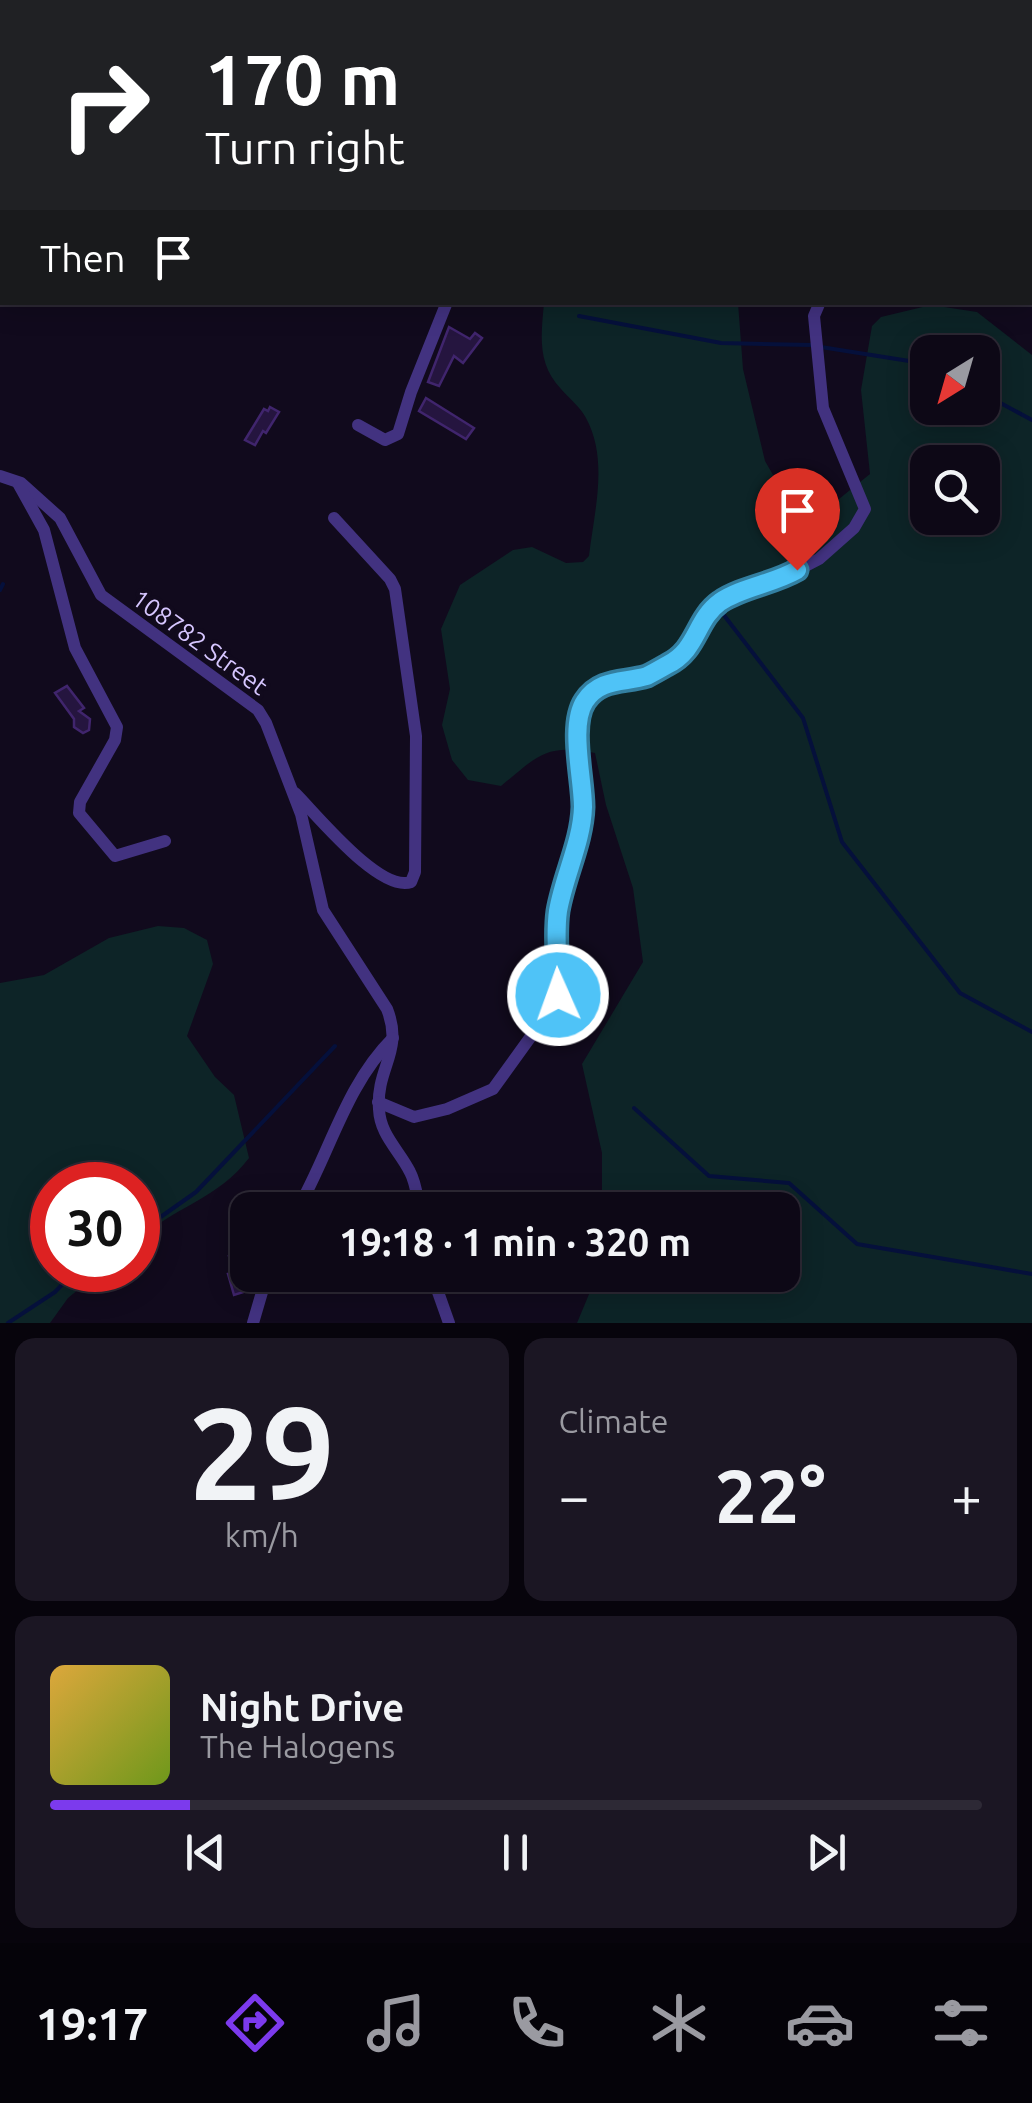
<!DOCTYPE html>
<html lang="en">
<head>
<meta charset="utf-8">
<style>
	body { margin:0; font-family:Ubuntu,sans-serif; background:#1b1623; color:#f1f3f6; height:100vh; display:flex; flex-direction:column; font-size:38px; white-space:nowrap }
	* { box-sizing:border-box; margin:0 }
	p { font-size:32px; color:#9a9aa1 }
	.icon { flex:none; width:55px; height:55px; fill:none; stroke:currentColor; stroke-width:2; stroke-linecap:round; stroke-linejoin:round }
	.map { position:relative; height:1323px; overflow:hidden }
	.side { display:flex; flex-direction:column; gap:15px; padding:15px; background:#07040c; flex:1 }
	.side>* { flex:none }
	.banner { position:absolute; left:0px; top:0px; width:1032px; height:305px; box-shadow:0 5px 25px #0003,0 0 0 2px #2d2935; background:#202124; color:#fff; overflow:hidden }
	.needle { width:65px; rotate:217deg }
	.buttons { position:absolute; left:910px; top:335px; display:grid; gap:20px }
	.buttons a { display:grid; place-items:center; width:90px; height:90px; border-radius:20px; background:#0d0816; box-shadow:0 5px 25px #0003,0 0 0 2px #2d2935; font-size:50px }
	.speed { position:absolute; left:30px; top:1162px; display:flex; gap:20px; font-size:50px; font-weight:700; text-align:center }
	.speed>* { display:grid; place-content:center; width:130px; height:130px; border-radius:50%; background:#0d0816; box-shadow:0 5px 25px #0003,0 0 0 2px #2d2935; line-height:1 }
	.speed .limit { border:15px solid #d22; background:#fff; color:#111 }
	.pin { position:absolute; display:grid; place-items:center; width:85px; height:85px; color:#fff; margin:-102px -42px; border-radius:50% 50% 50% 0; rotate:-45deg; box-shadow:0 0 10px #0007 }
	.pin .icon { rotate:45deg }
	.me { position:absolute; width:110px; margin:-55px; rotate:358deg; stroke-linejoin:round; filter:drop-shadow(0 0 8px #0008) }
	.turn { display:flex; align-items:center; gap:35px; height:210px; padding:0 40px; font-size:45px }
	.turn .icon { width:130px; height:130px; stroke-width:2.5 }
	.turn b { display:block; font-size:70px; line-height:85px }
	.then { display:flex; align-items:center; height:95px; padding:0 40px; background:#0003; gap:20px; font-size:38px }
	.big { font-size:75px; font-weight:700; line-height:1.1 }
	.side .tile { flex:1; display:flex; flex-direction:column; justify-content:center; gap:15px; min-width:0; padding:0 35px; border-radius:20px; background:#1b1623 }
	.side .dial { align-items:center; gap:0 }
	.dial b { font-size:130px; line-height:1 }
	.song { display:flex; align-items:center; gap:30px }
	.cover { width:120px; height:120px; border-radius:15px; background:linear-gradient(135deg,hsl(40 70% 55%),hsl(80 70% 35%)) }
	.played { height:10px; border-radius:5px; background:linear-gradient(90deg,#7c3aed 15%,#2d2935 15%) }
	.keys { display:flex; justify-content:space-around; direction:ltr }
	.heat { display:flex; justify-content:space-between; align-items:center; font-size:55px; direction:ltr }
	.side .tiles { flex:1; display:grid; gap:15px; grid-template-columns:1fr 1fr }
	.tile:last-child { grid-column:span 2 }
	.trip { position:absolute; left:230px; top:1192px; width:570px; height:100px; border-radius:20px; background:#0d0816; box-shadow:0 5px 25px #0003,0 0 0 2px #2d2935; font-weight:700; line-height:100px; text-align:center }
	.tabs { display:flex; height:160px; justify-content:space-around; align-items:center; background:#050309; color:#9a9aa1 }
	.tabs .icon { width:70px; height:70px }
	.tabs .on { color:#7c3aed }
	.tabs b { font-size:45px; color:#f1f3f6 }
	.map>svg:first-child { display:block }
	.green { fill:#0d2427; fill-rule:evenodd }
	.lines { fill:none; stroke-linecap:round; stroke-linejoin:round }
	.stream { stroke:#05103b; stroke-width:4 }
	.building { fill:#25153f; stroke:#40256d; stroke-width:2.5 }
	.minor { stroke:#423280; stroke-width:12 }
	.route-casing { stroke:#337fa1; stroke-width:25 }
	.route { stroke:#4fc3f7; stroke-width:18 }
	.labels { text-anchor:middle; stroke-width:8; stroke-linejoin:round; paint-order:stroke }
	.street-label { font-size:25px; fill:#d6c6ff; stroke:#110a1d }
</style>
</head>
<body>
<div class="map">
<svg width="1032" height="1323" viewBox="0 0 1032 1323">
	<rect width="100%" height="100%" fill="#110a1d"/>
	<g class="green">
		<path d="M544,303H738L743,369L765,461L784,494L818,508L829,507L870,474L861,390L872,326L881,317L931,305L977,312L1032,355V1323H577L597,1275H782V1210H602V1153L582,1064L643,962L633,888L606,805L595,753C545,743 538,756 501,786L468,780L452,760L442,725L450,689L441,629L460,585L513,550L532,547L566,563L583,562L589,556C594,512 609,460 586,418C581,408 569,398 561,389C537,364 541,336 544,303ZM928,352H982V408H928ZM928,462H982V518H928Z"/>
		<path d="M158,926L184,928L207,940L213,964L187,1036L215,1077L234,1095L249,1158C218,1199 174,1207 138,1240V1185H52V1270H102L68,1298L50,1323H0V983L44,975L109,938Z"/>
	</g>
	<g class="lines">
		<g class="stream">
			<path d="M579,316L721,343L812,345"/>
			<path d="M821,347L928,364"/>
			<path d="M982,393L1032,420"/>
			<path d="M0,590L3,584"/>
			<path d="M723,614L803,718L842,842L960,993L1032,1032"/>
			<path d="M634,1108L709,1176L789,1183L857,1244L1032,1274"/>
			<path d="M138,1233L196,1192L335,1046"/>
			<path d="M8,1323L55,1292L76,1270"/>
		</g>
	</g>
	<g class="building">
		<path d="M449,327L470,339L475,333L482,338L463,363L454,356L439,386L428,382Z"/>
		<path d="M426,398L474,428L466,439L419,411Z"/>
		<path d="M270,407L279,412L266,433L263,431L255,445L245,440L264,409L268,411Z"/>
		<path d="M67,686L84,708L79,711L90,719L89,730L83,733L74,727V719L55,693Z"/>
		<path d="M239,1254L250,1290L234,1295L228,1274L232,1273L229,1256Z"/>
	</g>
	<g class="lines">
		<g class="minor">
			<path d="M269,0L272,2"/>
			<path d="M501,2L505,0"/>
			<path d="M0,49H2"/>
			<path d="M1030,137L1032,138"/>
			<path d="M358,425L385,440L398,434L411,392L447,302"/>
			<path d="M0,476L21,483L60,518L101,595L258,710L266,723L301,814L323,910L387,1009C404,1052 376,1067 379,1109C380,1135 399,1150 410,1172C416,1183 417,1197 420,1210"/>
			<path d="M18,483L44,530L75,648L117,727L115,740L80,802L79,813L115,856L165,841"/>
			<path d="M295,793C317,815 380,893 411,882L415,872L416,736L395,589L390,579L334,518"/>
			<path d="M378,1102L414,1117L447,1109L493,1089L555,1003L558,910L583,811L577,724L584,702L599,686L646,676L679,659L693,644L705,618L718,603L736,594L775,582L819,559L854,528L865,509L823,408L814,316L820,302"/>
			<path d="M297,1210C330,1153 345,1086 393,1038"/>
			<path d="M432,1275L449,1323"/>
			<path d="M253,1323L267,1275"/>
		</g>
	</g>
	<g class="lines">
		<g class="route-casing">
			<path id="route" d="M558,995C559,967 554,939 558,911C564,876 582,842 583,807C583,778 569,725 585,701C600,678 624,683 647,676C653,673 660,669 667,665C698,650 695,620 720,602C742,587 773,584 797,570"/>
		</g>
		<use href="#route" class="route"/>
	</g>
	<g class="labels">
		<g class="street-label">
			<text transform="translate(200 642) rotate(36)" y="9">108782 Street</text>
		</g>
	</g>
</svg>
<div class="buttons">
<a><svg class="needle" viewBox="-14 -14 28 28"><path d="M0-13l5 13h-10z" fill="#e53935"/><path d="M0 13l5-13h-10z" fill="#9a9aa1"/></svg></a>
<a><svg class="icon" aria-label="search" viewBox="0 0 24 24"><circle cx="10" cy="10" r="6"/><path d="M15 15l6 6"/></svg></a>
</div>
<div class="speed"><div class="limit">30</div></div>
<div class="pin" style="left:797px;top:570px;background:#d93025"><svg class="icon" aria-label="arrive" viewBox="0 0 24 24"><path d="M6 21V4h12l-3 4 3 4H6"/></svg></div>
<svg class="me" style="left:558px;top:995px" viewBox="-20 -20 40 40"><circle r="17" fill="#4fc3f7" stroke="#fff" stroke-width="3"/><path d="M0-11L8 9 0 5-8 9z" fill="#fff"/></svg>
<div class="trip">19:18 · 1 min · 320 m</div>
<div class="banner">
<div class="turn"><svg class="icon" aria-label="right" viewBox="0 0 24 24"><path d="M7 20v-9h11M14 6l5 5-5 5"/></svg><div><b>170 m</b>Turn right</div></div>
<div class="then">Then<svg class="icon" aria-label="arrive" viewBox="0 0 24 24"><path d="M6 21V4h12l-3 4 3 4H6"/></svg></div>
</div>
</div>
<section class="side">
<div class="tiles">
<div class="tile dial"><b>29</b><p>km/h</p></div>
<div class="tile"><p>Climate</p>
<div class="heat"><a>−</a><b class="big">22°</b><a>+</a></div>
</div>
<div class="tile">
<div class="song"><i class="cover"></i><div><b>Night Drive</b><p>The Halogens</p></div></div>
<div class="played"></div>
<div class="keys"><svg class="icon" aria-label="previous" viewBox="0 0 24 24"><path d="M18 5L8 12l10 7zM5 5v14"/></svg><svg class="icon" aria-label="pause" viewBox="0 0 24 24"><path d="M8 5v14M16 5v14"/></svg><svg class="icon" aria-label="next" viewBox="0 0 24 24"><path d="M6 5l10 7-10 7zM19 5v14"/></svg></div>
</div>
</div>
</section>
<nav class="tabs">
<b>19:17</b>
<svg class="icon on" aria-label="directions" viewBox="0 0 24 24"><path d="M12 3l9 9-9 9-9-9zM9 14v-3h6M13 9l2 2-2 2"/></svg>
<svg class="icon" aria-label="music" viewBox="0 0 24 24"><path d="M9 18V5l10-2v13"/><circle cx="6" cy="18" r="3"/><circle cx="16" cy="16" r="3"/></svg>
<svg class="icon" aria-label="phone" viewBox="0 0 24 24"><path d="M5 4h4l2 5-3 2q2 4 5 5l2-3 5 2v4C11 20 4 13 5 4z"/></svg>
<svg class="icon" aria-label="climate" viewBox="0 0 24 24"><path d="M12 3v18M4 7l16 10M4 17L20 7"/></svg>
<svg class="icon" aria-label="car" viewBox="0 0 24 24"><path d="M5 17H2v-5l4-1 3-4h7l3 4 3 1v5h-3M9 17h6M6 11h13"/><circle cx="7" cy="17" r="2"/><circle cx="17" cy="17" r="2"/></svg>
<svg class="icon" aria-label="filters" viewBox="0 0 24 24"><path d="M4 7h16M4 17h16"/><circle cx="9" cy="7" r="2"/><circle cx="15" cy="17" r="2"/></svg>
</nav>
</body>
</html>
